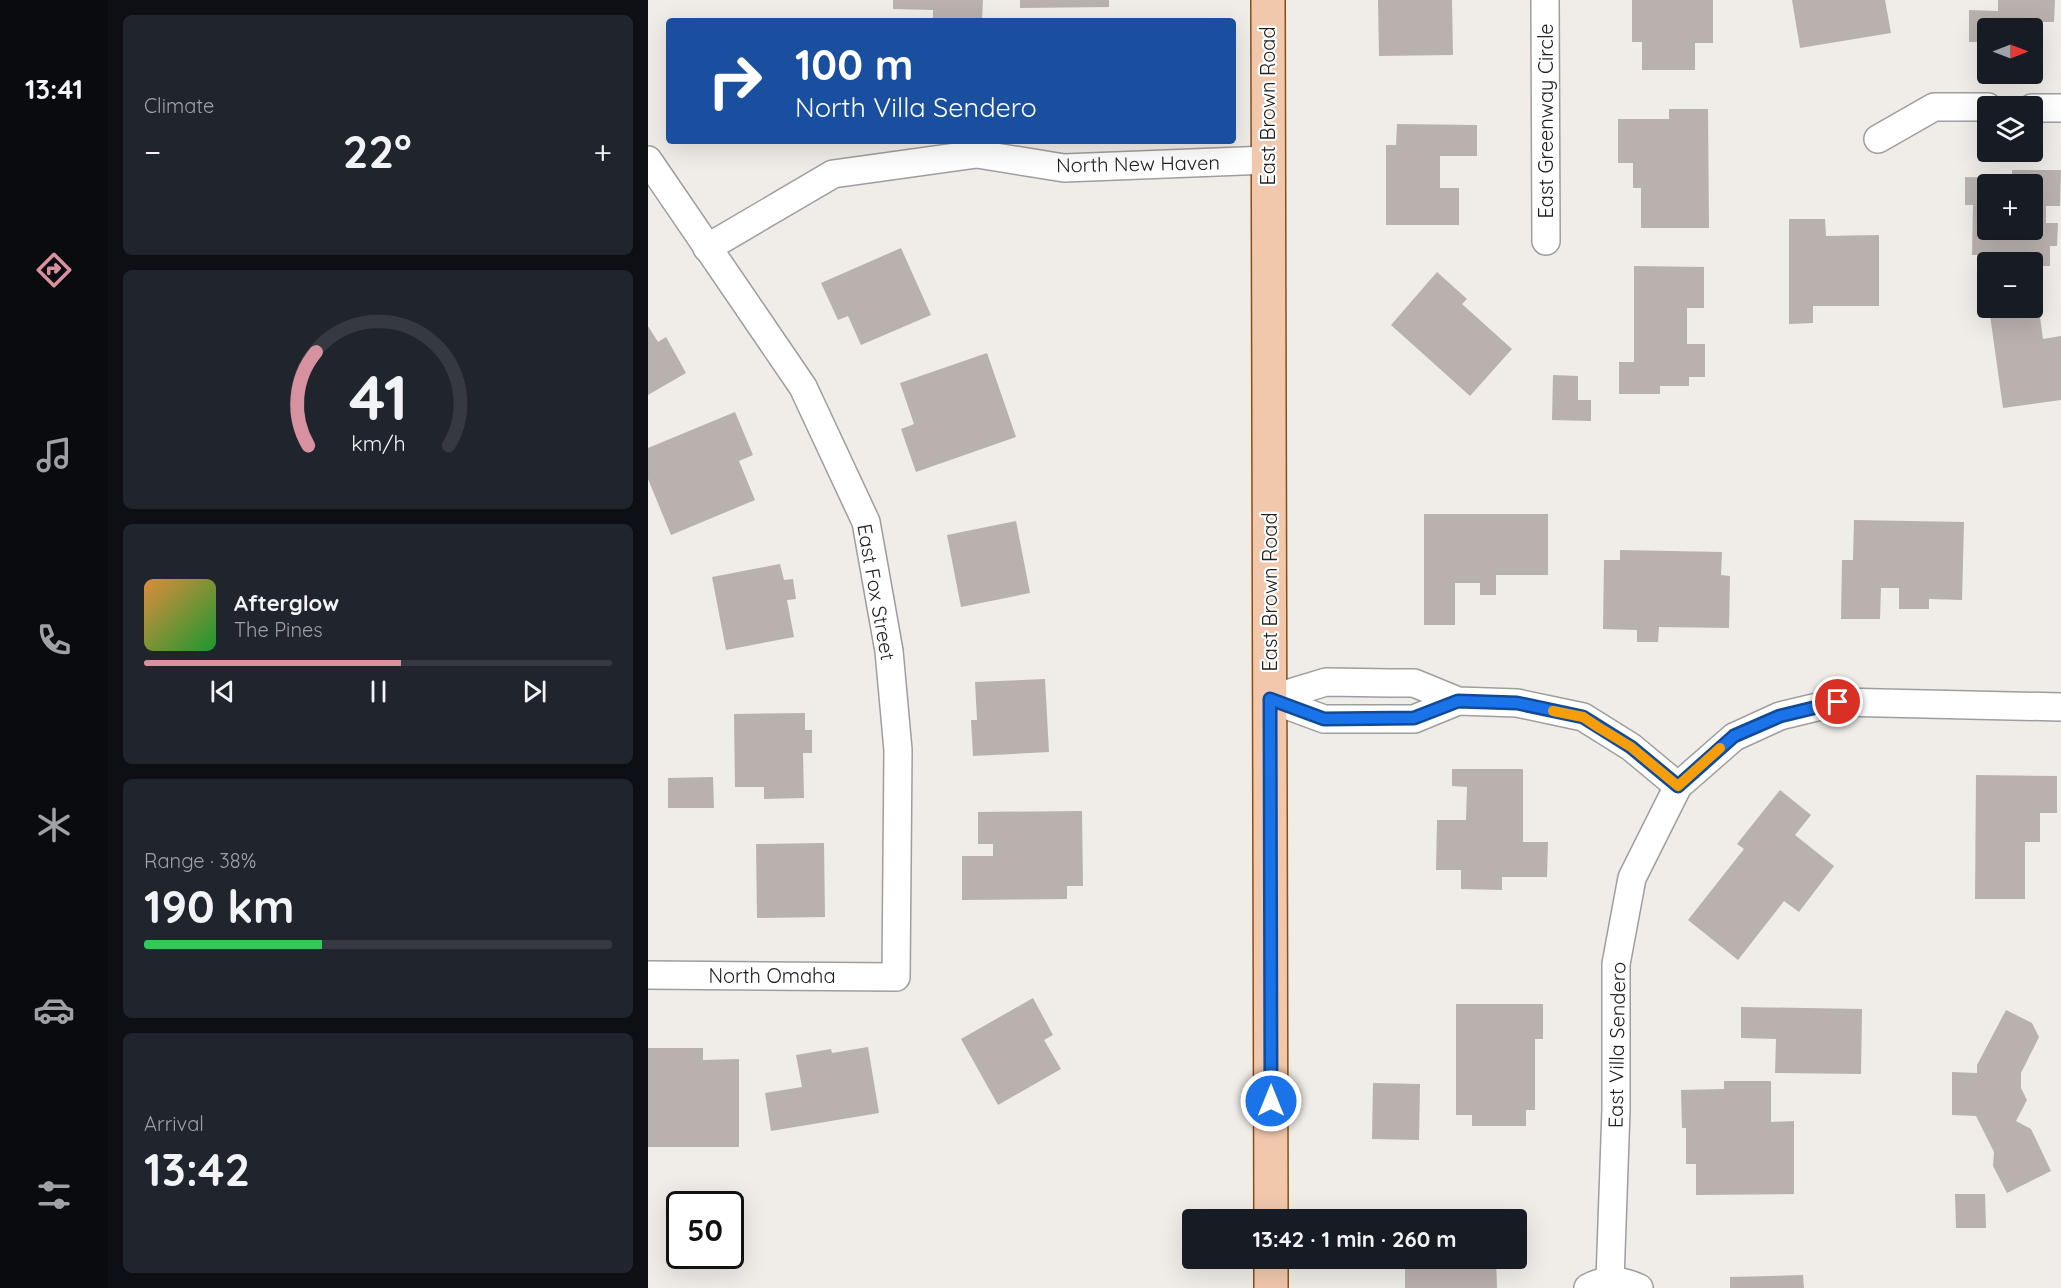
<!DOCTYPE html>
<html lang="en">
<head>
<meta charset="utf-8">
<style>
	body { margin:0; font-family:Quicksand,sans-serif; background:#20242c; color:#f1f3f6; height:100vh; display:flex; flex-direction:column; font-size:22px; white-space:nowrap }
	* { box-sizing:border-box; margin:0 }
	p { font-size:20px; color:#9ea1a6 }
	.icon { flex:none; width:33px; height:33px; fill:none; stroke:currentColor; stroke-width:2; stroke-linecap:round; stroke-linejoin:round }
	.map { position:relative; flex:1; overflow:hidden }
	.panel { display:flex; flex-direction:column; gap:15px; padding:15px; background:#0d0f14; width:540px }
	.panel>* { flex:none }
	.hud { position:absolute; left:18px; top:18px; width:570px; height:126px; border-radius:6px; box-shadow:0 6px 24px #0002; background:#1a4fa0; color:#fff; overflow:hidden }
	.needle { width:39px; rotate:90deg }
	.tools { position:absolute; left:1329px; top:18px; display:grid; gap:12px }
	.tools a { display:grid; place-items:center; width:66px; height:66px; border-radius:6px; background:#171b24; box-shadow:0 6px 24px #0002; font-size:30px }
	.speed { position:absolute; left:18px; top:1191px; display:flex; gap:12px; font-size:30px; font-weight:700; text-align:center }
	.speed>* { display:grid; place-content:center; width:78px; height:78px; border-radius:50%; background:#171b24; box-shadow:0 6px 24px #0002; line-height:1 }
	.speed .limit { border:3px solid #111; border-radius:9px; background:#fff; color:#111 }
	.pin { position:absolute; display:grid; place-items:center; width:51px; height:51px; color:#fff; margin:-26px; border:3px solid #fff; border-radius:50%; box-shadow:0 2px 6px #0007 }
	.me { position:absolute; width:66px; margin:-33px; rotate:0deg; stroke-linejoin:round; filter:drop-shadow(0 0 4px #0008) }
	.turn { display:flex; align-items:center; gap:21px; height:126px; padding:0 30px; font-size:27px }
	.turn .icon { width:78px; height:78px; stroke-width:2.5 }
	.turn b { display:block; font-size:42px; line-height:51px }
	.big { font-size:45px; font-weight:700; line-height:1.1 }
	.panel .widget { flex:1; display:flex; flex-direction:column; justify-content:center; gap:9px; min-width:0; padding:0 21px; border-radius:9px; background:#20242c }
	.panel .dial { align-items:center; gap:0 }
	.dial svg { height:156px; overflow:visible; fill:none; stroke:#363941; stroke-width:7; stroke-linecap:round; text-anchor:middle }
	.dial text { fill:#f1f3f6; stroke:none }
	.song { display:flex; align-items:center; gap:18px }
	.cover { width:72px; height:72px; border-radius:9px; background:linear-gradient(135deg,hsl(30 70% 55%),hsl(130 70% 35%)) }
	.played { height:6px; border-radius:3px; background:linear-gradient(90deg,#d7919f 55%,#363941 55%) }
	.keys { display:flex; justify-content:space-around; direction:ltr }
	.heat { display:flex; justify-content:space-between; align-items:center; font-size:33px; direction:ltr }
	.charge { height:9px; border-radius:4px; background:linear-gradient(90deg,#34c759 38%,#363941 0) }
	.trip { position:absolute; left:534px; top:1209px; width:345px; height:60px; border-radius:6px; background:#171b24; box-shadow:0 6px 24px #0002; font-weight:700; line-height:60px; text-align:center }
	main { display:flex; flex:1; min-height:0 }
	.tab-bar { display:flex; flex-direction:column; width:108px; justify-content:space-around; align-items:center; background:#090b0e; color:#9ea1a6 }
	.tab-bar .icon { width:42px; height:42px }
	.tab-bar .current { color:#d7919f }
	.tab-bar b { font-size:27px; color:#f1f3f6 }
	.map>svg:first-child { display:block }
	.building { fill:#b9b1ae; fill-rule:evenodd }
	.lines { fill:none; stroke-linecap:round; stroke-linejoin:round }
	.minor-casing { stroke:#9e9e9e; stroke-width:30 }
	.major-casing { stroke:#8a4e13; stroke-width:36 }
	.minor { stroke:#fff; stroke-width:27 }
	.major { stroke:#f1c8ac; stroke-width:33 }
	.route-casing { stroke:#114b97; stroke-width:15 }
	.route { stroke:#1a73e8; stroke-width:10 }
	.slow { stroke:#f59e0b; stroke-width:10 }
	.labels { text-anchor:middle; stroke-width:4.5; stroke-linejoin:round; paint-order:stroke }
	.street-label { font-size:20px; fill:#212121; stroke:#fff }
</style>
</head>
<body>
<main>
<nav class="tab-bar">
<b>13:41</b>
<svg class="icon current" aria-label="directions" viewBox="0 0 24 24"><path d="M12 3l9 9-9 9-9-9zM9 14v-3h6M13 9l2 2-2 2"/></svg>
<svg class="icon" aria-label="music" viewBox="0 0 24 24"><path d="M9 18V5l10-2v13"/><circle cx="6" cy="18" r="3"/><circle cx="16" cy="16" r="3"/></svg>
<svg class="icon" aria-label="phone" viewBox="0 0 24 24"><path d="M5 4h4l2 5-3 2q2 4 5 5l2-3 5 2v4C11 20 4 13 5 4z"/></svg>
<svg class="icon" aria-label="climate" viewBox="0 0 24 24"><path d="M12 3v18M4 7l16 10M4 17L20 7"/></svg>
<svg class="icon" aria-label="car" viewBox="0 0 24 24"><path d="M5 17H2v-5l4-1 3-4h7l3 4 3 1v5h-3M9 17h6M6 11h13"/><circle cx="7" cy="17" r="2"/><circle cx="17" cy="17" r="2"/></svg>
<svg class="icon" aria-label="filters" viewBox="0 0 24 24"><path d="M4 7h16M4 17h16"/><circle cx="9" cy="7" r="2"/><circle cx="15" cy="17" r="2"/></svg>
</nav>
<section class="panel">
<div class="widget"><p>Climate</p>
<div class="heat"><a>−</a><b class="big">22°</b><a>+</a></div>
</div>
<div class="widget dial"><svg viewBox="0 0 100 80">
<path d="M14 69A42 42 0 1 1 86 69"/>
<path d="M14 69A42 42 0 0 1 18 21" stroke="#d7919f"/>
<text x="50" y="56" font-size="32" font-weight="700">41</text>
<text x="50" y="72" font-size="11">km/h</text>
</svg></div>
<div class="widget">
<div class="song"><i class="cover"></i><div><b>Afterglow</b><p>The Pines</p></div></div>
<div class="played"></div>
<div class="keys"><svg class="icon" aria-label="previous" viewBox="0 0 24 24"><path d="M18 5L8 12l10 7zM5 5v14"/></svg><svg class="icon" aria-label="pause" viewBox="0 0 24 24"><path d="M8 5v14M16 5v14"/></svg><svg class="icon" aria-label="next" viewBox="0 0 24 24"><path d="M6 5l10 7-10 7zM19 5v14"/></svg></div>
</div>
<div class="widget"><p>Range · 38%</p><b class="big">190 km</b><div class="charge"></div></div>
<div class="widget"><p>Arrival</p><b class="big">13:42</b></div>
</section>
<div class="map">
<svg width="1413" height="1288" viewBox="0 0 1413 1288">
	<rect width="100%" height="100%" fill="#f0ece8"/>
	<g class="building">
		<path d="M245,0H335L334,19L285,18V10L245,9Z"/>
		<path d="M372,0H461V7L372,8Z"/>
		<path d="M730,0H804L805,55L731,56Z"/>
		<path d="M984,0H1065V43H1047V70H994V42H984Z"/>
		<path d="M1144,0H1237L1243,33L1152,48Z"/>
		<path d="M1350,0H1407L1406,22H1385V28H1340V42H1321V10L1350,11Z"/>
		<path d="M1021,109H1060L1061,228H993V188H985V163H970V119H1021Z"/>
		<path d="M749,124L829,125V156H792V188H811V225H738V145H748Z"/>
		<path d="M1364,170H1413L1412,206H1398V223H1410L1409,246H1402V266H1390V281H1384V262H1351V255H1324L1325,205H1317V177L1364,178ZM1340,184H1384V230H1340Z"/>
		<path d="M1141,219H1177L1178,236L1231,235V306H1165V323L1141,324Z"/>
		<path d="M253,248L283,315L213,345L200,316L190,320L173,283Z"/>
		<path d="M986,266L1056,267V308H1039V344H1057V377H1041V386H1012V394H971V362H986Z"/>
		<path d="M789,272L819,299L814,304L864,349L822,396L743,325Z"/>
		<path d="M1390,302L1395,339L1413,336V400L1355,408L1341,308H1384V303Z"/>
		<path d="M0,326L10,342L18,337L38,373L0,395Z"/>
		<path d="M339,353L368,437L268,472L253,429L266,424L252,383Z"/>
		<path d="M905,375L930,376V400H943V421L904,420Z"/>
		<path d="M87,412L105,455L91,461L107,500L23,535L0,479V448Z"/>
		<path d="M776,514H900V575H848V595H832V583H807V625H776Z"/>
		<path d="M1206,520L1316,522L1314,600L1281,599V609H1251V588H1233L1232,619H1193L1194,560H1205Z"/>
		<path d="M368,521L382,593L313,607L299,535Z"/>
		<path d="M972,550L1074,552L1073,575L1082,576L1081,628L1011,627L1010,642H989V630L955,629L956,560H972Z"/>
		<path d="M132,564L136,580L145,579L148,599L139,600L146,637L78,650L64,577Z"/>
		<path d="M397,679L401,752L325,756L323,720H329L327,682Z"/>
		<path d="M157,713V730H164V753H155L156,798L116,799V787H87L86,714Z"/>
		<path d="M804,769H875V842H900L899,877H854V890L813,889V870H788L789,820H818L819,787L804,786Z"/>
		<path d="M1328,775L1409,776V813H1392V842H1377V899H1327Z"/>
		<path d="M65,777L66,808H20V778Z"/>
		<path d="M1132,790L1163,815L1147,835L1186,866L1151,912L1136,901L1090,960L1040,920L1096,849L1089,844Z"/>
		<path d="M434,811L435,886H419V899L314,900V856H345V844H330V812Z"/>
		<path d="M176,843L177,917L109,918L108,844Z"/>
		<path d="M385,998L405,1035L396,1040L413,1069L350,1105L313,1039Z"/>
		<path d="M808,1004H895V1039H887V1110H878V1126H824V1115H808Z"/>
		<path d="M1093,1007L1214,1009L1213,1074L1127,1073L1128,1039L1093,1038Z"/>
		<path d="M1358,1010L1384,1023L1391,1037L1373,1073V1088L1379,1100L1368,1121L1383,1129L1403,1171L1359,1193L1345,1166L1346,1152L1328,1116L1304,1115V1072L1329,1073V1065Z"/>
		<path d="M220,1047L231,1113L123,1131L117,1093L154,1087L148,1055L183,1049L184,1053Z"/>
		<path d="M0,1048H55V1060L91,1059V1147H0Z"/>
		<path d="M1076,1081H1123V1122L1146,1121V1194L1048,1195V1164H1038V1128H1034L1033,1090L1076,1089Z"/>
		<path d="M725,1083L772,1084L771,1140L724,1139Z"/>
		<path d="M1307,1194H1337L1338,1228H1308Z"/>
		<path d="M757,1258H848L849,1288H757Z"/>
		<path d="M1155,1275L1156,1288H1082V1277Z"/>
	</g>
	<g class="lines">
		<g class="minor-casing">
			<g id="minor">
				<path d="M897,0L898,241"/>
				<path d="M1384,108H1413"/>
				<path d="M1230,139L1286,107H1340"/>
				<path d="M0,160L155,387L218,522L241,651L250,750L248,977L0,975"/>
				<path d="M59,248L185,174L329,154L416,168L620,160"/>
				<path d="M622,699L678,682L743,683H766L810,701L869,703L935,717L983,747L1030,786"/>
				<path d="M622,699L676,719H766L810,701"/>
				<path d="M962,1280L968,1110V964L984,878L1030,786L1086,737L1132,716L1190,702L1413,707"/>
				<path d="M940,1288C957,1278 974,1280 991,1288"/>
			</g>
		</g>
		<g class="major-casing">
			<g id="major">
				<path d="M620,0L623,1220"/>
				<path d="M623,1258V1288"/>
			</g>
		</g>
		<use href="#minor" class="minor"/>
		<use href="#major" class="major"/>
	</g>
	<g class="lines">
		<g class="route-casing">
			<path id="route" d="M623,1101L622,699L676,719L766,718L810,701L869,703L935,717L983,747L1030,786L1086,736L1132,716L1190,702"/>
		</g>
		<use href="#route" class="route"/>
		<path class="slow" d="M905,711L935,717L950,727L983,747L1030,786L1072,748"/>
	</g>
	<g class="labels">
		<g class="street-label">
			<text transform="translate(620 106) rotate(-90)" y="7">East Brown Road</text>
			<text transform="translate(898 121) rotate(-90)" y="7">East Greenway Circle</text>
			<text transform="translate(490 164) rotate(-1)" y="7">North New Haven</text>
			<text transform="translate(228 592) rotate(80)" y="7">East Fox Street</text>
			<text transform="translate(622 592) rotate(-90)" y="7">East Brown Road</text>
			<text x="124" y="983">North Omaha</text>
			<text transform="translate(969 1045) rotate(-89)" y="7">East Villa Sendero</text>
		</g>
	</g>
</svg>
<div class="tools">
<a><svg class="needle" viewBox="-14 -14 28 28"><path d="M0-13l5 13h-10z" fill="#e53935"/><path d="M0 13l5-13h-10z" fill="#9ea1a6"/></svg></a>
<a><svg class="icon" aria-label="layers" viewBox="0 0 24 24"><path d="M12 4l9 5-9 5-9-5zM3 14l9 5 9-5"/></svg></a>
<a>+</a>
<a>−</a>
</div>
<div class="speed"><div class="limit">50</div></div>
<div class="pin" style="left:1190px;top:702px;background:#d93025"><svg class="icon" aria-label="arrive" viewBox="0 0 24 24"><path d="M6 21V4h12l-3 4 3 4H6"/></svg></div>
<svg class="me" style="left:623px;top:1101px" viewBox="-20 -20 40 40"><circle r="17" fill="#1a73e8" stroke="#fff" stroke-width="3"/><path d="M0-11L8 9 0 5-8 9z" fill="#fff"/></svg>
<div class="trip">13:42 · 1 min · 260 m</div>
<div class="hud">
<div class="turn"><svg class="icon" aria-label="right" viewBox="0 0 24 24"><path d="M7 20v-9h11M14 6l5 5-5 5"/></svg><div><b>100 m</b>North Villa Sendero</div></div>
</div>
</div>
</main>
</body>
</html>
